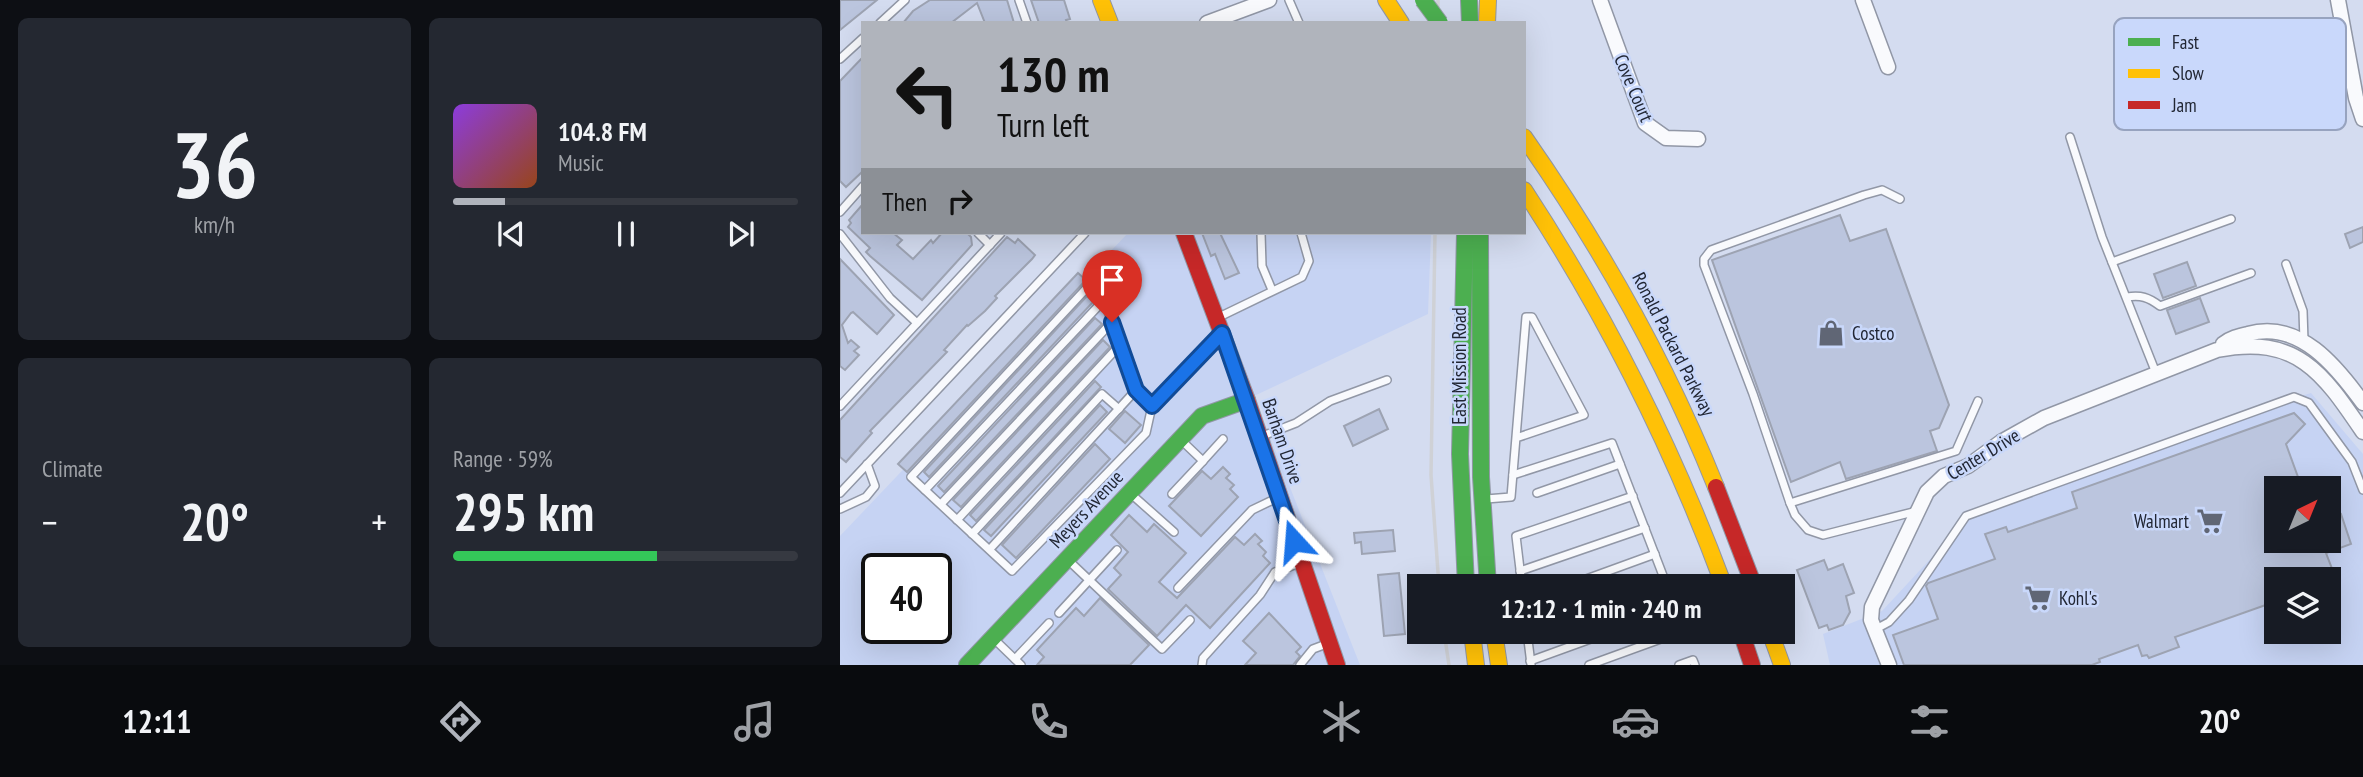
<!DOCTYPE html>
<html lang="en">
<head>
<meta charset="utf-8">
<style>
	body { margin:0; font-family:"PT Sans Narrow",sans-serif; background:#242831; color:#f1f3f6; height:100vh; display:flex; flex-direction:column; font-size:26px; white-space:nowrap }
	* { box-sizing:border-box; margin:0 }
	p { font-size:23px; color:#9ea1a6 }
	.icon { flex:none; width:38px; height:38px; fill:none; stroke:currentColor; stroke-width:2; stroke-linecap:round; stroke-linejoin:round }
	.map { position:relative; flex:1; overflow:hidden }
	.details { display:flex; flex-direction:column; gap:18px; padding:18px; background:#0d0f14; width:840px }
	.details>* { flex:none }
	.top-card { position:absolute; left:21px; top:21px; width:665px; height:214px; border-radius:0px; box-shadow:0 7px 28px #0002; background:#b0b4bc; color:#111; overflow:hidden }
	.needle { width:46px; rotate:43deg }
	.buttons { position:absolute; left:1424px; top:476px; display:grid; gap:14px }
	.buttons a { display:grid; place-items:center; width:77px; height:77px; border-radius:0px; background:#171b24; box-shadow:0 7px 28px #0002; font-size:35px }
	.speed { position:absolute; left:21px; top:553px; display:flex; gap:14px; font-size:35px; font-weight:700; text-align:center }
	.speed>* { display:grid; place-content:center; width:91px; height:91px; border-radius:50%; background:#171b24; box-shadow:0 7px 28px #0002; line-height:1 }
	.speed .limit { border:4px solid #111; border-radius:10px; background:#fff; color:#111 }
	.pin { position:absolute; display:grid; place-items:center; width:60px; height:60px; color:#fff; margin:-72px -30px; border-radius:50% 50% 50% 0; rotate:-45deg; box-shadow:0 0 7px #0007 }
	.pin .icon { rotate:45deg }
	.me { position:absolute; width:77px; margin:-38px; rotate:341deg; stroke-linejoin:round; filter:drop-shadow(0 0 5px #0008) }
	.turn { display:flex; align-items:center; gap:24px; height:147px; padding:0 21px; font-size:32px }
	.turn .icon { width:91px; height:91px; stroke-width:2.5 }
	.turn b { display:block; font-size:49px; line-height:60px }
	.then { display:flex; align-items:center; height:66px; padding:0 21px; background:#0003; gap:14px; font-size:26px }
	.big { font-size:52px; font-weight:700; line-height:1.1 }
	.details .widget { flex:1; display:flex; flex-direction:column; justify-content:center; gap:10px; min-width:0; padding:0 24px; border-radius:10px; background:#242831 }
	.details .dial { align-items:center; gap:0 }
	.dial b { font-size:91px; line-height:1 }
	.song { display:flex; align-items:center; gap:21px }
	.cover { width:84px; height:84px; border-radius:10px; background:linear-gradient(135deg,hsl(270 70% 55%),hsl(20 70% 35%)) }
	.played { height:7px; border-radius:4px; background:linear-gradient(90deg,#b0b4bc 15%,#363941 15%) }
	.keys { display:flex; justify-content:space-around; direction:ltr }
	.heat { display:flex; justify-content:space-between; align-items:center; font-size:38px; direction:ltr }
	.charge { height:10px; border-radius:5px; background:linear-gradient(90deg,#34c759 59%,#363941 0) }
	.details .tiles { flex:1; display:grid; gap:18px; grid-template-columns:repeat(2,1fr) }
	.trip { position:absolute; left:567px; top:574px; width:388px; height:70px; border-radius:0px; background:#171b24; box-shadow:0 7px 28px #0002; font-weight:700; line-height:70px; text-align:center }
	.menu { display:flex; height:112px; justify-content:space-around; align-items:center; background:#090b0e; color:#9ea1a6 }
	.menu .icon { width:49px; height:49px }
	.menu .selected { color:#b0b4bc }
	.menu b { font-size:32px; color:#f1f3f6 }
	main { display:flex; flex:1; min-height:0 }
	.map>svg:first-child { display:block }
	.built { fill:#c6d3f3; fill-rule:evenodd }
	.building { fill:#bbc5de; stroke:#9da3b2; stroke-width:2 }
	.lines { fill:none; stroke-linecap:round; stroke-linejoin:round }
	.lane-casing { stroke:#9197a6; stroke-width:10 }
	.street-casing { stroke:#9197a6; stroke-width:17 }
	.fast-casing { stroke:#9197a6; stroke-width:18 }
	.slow-casing { stroke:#9197a6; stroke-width:18 }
	.jam-casing { stroke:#9197a6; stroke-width:18 }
	.lane { stroke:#f9fafd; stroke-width:7 }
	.street { stroke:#f9fafd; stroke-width:14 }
	.fast { stroke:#4caf50; stroke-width:16 }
	.slow { stroke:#ffc107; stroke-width:16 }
	.jam { stroke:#c62828; stroke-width:16 }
	.rail { stroke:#cfd1d6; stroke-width:3.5 }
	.fast-bridge-casing { stroke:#95a0a4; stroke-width:18; stroke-linecap:butt }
	.fast-bridge { stroke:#4caf50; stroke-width:16 }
	.route-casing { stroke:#114b97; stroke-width:18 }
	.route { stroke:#1a73e8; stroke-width:12 }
	.labels { text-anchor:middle; stroke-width:5; stroke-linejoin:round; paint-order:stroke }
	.street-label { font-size:19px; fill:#212633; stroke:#c9d8fb }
	.poi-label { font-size:19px; fill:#212633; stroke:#c9d8fb; text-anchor:start }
	.key { fill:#c9d8fb; stroke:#97a3bf; stroke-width:2 }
	.key-label { font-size:19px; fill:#212633 }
</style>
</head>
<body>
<main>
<section class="details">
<div class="tiles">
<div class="widget dial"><b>36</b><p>km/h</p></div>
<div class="widget">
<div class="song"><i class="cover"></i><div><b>104.8 FM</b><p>Music</p></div></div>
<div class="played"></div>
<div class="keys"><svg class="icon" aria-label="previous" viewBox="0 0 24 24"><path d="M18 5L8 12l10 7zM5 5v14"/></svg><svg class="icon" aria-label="pause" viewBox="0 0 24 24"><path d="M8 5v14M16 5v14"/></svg><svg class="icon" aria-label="next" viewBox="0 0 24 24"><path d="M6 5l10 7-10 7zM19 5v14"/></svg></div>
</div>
<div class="widget"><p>Climate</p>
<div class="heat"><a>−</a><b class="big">20°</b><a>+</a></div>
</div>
<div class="widget"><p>Range · 59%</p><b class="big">295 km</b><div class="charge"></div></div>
</div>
</section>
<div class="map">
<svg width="1523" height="665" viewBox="0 0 1523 665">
	<rect width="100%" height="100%" fill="#d4dcf0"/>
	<g class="built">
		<path d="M288,233H591L588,314L414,396L520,665H0V536ZM37,569H96V628H37Z"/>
		<path d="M1471,393L1523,454V665H990L983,634L1042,611L1135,511L1402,414ZM1437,488H1489V541H1437ZM1437,579H1489V632H1437Z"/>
	</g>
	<g class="building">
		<path d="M0,0H37L0,30Z"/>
		<path d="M90,0H167L174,23H145L137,3L111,23H63L73,11Z"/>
		<path d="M191,0H224L230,19L226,20L227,23H199Z"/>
		<path d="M23,57V171L6,187L0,181V81Z"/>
		<path d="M23,204V233H53L62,240L57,245L73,259L91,240L93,243L102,233H127L131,237L132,245L82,300L30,256L26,252L30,248L8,227L11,223L9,220Z"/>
		<path d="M1000,215L1010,241L1046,229L1109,405L1099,428L1090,431L1097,451L1006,479L1000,462L951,482L872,260Z"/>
		<path d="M1523,227V242L1510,248L1505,234Z"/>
		<path d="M362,233H380L399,273L385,279L375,254L371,256Z"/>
		<path d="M167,237L175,243L178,239L195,255L192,259L155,296L157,298L145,311L128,326L127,325L104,350L107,352L30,431L32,433L6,462L0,457V420Z"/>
		<path d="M0,259L54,315L37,334L13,312L11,313L2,325L8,343L11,340L19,347L14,351L19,355L5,370L0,366Z"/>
		<path d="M1347,262L1356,286L1323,298L1314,274Z"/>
		<path d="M238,273L246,280L67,472L58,464Z"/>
		<path d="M247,296L253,302L89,477L84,472Z"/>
		<path d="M1360,298L1369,322L1336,334L1327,310Z"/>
		<path d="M255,318L262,324L104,492L98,486Z"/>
		<path d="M263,340L270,347L121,507L113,500Z"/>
		<path d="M255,381L261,387L136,521L130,515Z"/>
		<path d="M260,405L267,412L151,536L144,530Z"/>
		<path d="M539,409L548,429L513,446L504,426Z"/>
		<path d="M285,411L301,425L285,443L269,429Z"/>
		<path d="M1454,413L1465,424L1446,444L1462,488H1437V541H1489V518L1501,514L1511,544L1486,553L1496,579H1437V601L1335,637L1339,647L1309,658L1307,655L1302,656L1298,645L1259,659L1260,662L1252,665H1064L1053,635L1098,619L1086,586L1088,583L1155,559L1145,534L1166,527L1168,532L1237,508L1232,492Z"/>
		<path d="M255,444L270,459L176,558L162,545Z"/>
		<path d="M383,467L390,474L386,478L394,485L390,489L398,497L361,536L329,506L362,471L371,479Z"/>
		<path d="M289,515L307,532L314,524L346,553L319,582L337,598L395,537L404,545L415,534L422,541L418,544L426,552L423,556L430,563L370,628L346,605L317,636L268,589L281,575L274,568L288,552L271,535Z"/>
		<path d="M553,530L555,551L522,554L521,542L515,543L514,533Z"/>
		<path d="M984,560L988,570L1003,564L1014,593L1006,596L1010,612L1003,625L989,630L987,625L979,628L957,570Z"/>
		<path d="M559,573L565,634L544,636L538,575Z"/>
		<path d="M260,598L309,645L290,665H197L204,657L197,650L236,608L244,616Z"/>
		<path d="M429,613L461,647L456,652L460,656L453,665H405L416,653L403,641Z"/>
	</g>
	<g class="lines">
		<g class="lane-casing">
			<g id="lane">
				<path d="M179,0L187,23"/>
				<path d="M449,0L459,23"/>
				<path d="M40,23L65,0"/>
				<path d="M0,59L23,38"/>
				<path d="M1230,137L1262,237L1316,373"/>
				<path d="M0,212L23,186"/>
				<path d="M138,233L150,245"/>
				<path d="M421,233L422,266L432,290"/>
				<path d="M0,234L50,298L77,323"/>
				<path d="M1272,262L1391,219"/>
				<path d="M1446,264L1463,311L1464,341"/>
				<path d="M1287,297C1301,295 1308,297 1320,306L1411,273"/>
				<path d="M377,318L462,277L469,261L461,233"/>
				<path d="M0,406L161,233"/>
				<path d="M312,406L296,390L256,278L71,477L172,571L306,433L312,406L379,336"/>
				<path d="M420,437L456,423L490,401L547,380"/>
				<path d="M341,440L363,461L383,439"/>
				<path d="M673,475L772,443L827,586"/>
				<path d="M85,490L264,300"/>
				<path d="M0,493L245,233"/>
				<path d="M290,493L334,532"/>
				<path d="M697,493L780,464"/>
				<path d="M332,494L363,461"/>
				<path d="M646,499L671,497L686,317H692L744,415L676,438"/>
				<path d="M950,503L913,394L864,265V259L871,250L1024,195L1042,190L1060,199"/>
				<path d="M101,504L272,322"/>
				<path d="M0,509L26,497L35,486L27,464"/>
				<path d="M1077,511L983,535L968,530L955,515L950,503L1116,451L1138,401"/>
				<path d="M117,520L280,345"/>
				<path d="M132,534L262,394L279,409"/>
				<path d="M150,549L296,390"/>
				<path d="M228,560L322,649L350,620"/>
				<path d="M680,571L805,528"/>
				<path d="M682,586L676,536L793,496"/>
				<path d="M727,586L815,554"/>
				<path d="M813,586L825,582"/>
				<path d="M338,588L412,510L439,497"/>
				<path d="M219,613L277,550"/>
				<path d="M1036,629L1049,622L1069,600L1126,516L1454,397L1469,403L1512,462L1523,490"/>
				<path d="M687,632L691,664"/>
				<path d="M153,638L181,665"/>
				<path d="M175,659L209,623"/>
				<path d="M690,661L770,632"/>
				<path d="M362,665L363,658L420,595L435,572L460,563"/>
				<path d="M460,665L473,649L489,643"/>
				<path d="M749,665L840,632"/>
				<path d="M839,665L853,660L855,665"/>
			</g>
		</g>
		<g class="street-casing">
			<g id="street">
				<path d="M760,0L805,123L826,138L858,139"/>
				<path d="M1023,0L1048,67"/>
				<path d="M1498,0L1516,98L1523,119"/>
				<path d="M367,23L429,0"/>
				<path d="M1383,344C1390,338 1399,336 1408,334C1459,319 1497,367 1523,403"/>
				<path d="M1049,665L1031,620L1032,607L1087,492L1104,476L1128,466L1161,442L1204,418L1377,350C1457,334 1483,373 1523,432"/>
			</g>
		</g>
		<g class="fast-casing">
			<g id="fast">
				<path d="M629,0L630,23"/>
				<path d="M625,233L620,454L626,586"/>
				<path d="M640,233L641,477L648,586"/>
				<path d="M127,665L362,416L407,400"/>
			</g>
		</g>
		<g class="slow-casing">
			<g id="slow">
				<path d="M261,0L270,23"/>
				<path d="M546,0L561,23"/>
				<path d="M647,23L648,0"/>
				<path d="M684,137C761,247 826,362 876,487"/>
				<path d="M684,190C766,315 832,446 884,586"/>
				<path d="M632,632L636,665"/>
				<path d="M654,632L659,665"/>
				<path d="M930,632L942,665"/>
			</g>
		</g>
		<g class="jam-casing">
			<g id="jam">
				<path d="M344,233L407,400L497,665"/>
				<path d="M876,487L914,586"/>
				<path d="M901,632L912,665"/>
			</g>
		</g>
		<use href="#lane" class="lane"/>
		<use href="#street" class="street"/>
		<use href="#fast" class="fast"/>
		<use href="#slow" class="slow"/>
		<use href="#jam" class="jam"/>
		<g class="rail">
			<path d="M598,0V23"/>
			<path d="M595,233L591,475L599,586"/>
			<path d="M604,632L609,665"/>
		</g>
		<g class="fast-bridge-casing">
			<path id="fast-bridge" d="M583,0L600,23"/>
		</g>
		<use href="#fast-bridge" class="fast-bridge"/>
	</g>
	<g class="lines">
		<g class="route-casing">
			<path id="route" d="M272,322L296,390L312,406L382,333L454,541"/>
		</g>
		<use href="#route" class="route"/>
	</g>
	<defs>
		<g id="shop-bare" transform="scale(2.1)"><path d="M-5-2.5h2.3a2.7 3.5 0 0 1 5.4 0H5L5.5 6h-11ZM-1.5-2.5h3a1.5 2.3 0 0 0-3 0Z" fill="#606675" stroke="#c9d8fb" stroke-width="2.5" paint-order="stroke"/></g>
		<g id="supermarket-bare" transform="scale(2.1)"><path d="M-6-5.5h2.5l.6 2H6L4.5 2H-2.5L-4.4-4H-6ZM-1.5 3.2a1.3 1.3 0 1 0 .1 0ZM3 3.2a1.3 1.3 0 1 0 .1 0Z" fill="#606675" stroke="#c9d8fb" stroke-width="2.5" paint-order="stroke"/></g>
	</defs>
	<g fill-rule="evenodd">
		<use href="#shop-bare" x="991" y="333"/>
		<use href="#supermarket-bare" x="1370" y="521"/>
		<use href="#supermarket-bare" x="1198" y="598"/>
	</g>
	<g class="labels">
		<g class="street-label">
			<text transform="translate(794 88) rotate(67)" y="7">Cove Court</text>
			<text transform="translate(834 344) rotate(63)" y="7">Ronald Packard Parkway</text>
			<text transform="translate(619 366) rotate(-90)" y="7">East Mission Road</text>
			<text transform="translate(443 441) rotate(71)" y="7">Barham Drive</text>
			<text transform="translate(1143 454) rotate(-31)" y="7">Center Drive</text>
			<text transform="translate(246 509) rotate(-47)" y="7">Meyers Avenue</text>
		</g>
		<g class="poi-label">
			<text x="1012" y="340">Costco</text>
			<text x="1349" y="528" text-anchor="end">Walmart</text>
			<text x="1219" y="605">Kohl's</text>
		</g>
	</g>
	<rect x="1274" y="18" width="232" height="112" rx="10" class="key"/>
	<rect x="1288" y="38" width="32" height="8" fill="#4caf50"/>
	<rect x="1288" y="69" width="32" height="9" fill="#ffc107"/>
	<rect x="1288" y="101" width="32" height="8" fill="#c62828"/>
	<g class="key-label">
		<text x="1332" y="49">Fast</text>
		<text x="1332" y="80">Slow</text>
		<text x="1332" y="112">Jam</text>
	</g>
</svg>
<div class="buttons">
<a><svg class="needle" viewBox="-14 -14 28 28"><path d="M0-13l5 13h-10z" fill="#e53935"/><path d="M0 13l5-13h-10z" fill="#9ea1a6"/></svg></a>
<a><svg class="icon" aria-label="layers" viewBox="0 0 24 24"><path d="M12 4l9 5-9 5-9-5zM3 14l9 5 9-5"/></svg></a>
</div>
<div class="speed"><div class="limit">40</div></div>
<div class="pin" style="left:272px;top:322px;background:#d93025"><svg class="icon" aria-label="arrive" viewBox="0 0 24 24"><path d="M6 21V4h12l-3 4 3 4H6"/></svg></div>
<svg class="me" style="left:454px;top:541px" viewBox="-20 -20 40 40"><path d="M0-17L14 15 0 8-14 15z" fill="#1a73e8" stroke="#fff" stroke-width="4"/></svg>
<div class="trip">12:12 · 1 min · 240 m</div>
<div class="top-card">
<div class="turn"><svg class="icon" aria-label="left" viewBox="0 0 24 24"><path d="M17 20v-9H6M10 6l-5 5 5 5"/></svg><div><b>130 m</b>Turn left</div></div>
<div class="then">Then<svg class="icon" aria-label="right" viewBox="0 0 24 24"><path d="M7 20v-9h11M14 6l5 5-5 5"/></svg></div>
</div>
</div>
</main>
<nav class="menu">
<b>12:11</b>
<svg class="icon selected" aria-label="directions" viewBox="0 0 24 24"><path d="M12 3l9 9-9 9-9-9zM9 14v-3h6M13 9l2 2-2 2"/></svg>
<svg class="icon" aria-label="music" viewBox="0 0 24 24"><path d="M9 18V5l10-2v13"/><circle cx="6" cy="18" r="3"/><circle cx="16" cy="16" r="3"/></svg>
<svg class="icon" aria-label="phone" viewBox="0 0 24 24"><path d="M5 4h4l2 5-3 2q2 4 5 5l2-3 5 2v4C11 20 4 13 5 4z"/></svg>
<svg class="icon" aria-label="climate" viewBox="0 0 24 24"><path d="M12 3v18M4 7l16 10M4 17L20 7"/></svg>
<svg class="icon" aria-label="car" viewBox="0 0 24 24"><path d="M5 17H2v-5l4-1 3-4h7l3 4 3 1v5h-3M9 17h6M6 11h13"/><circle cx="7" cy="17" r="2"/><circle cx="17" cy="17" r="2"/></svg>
<svg class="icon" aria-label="filters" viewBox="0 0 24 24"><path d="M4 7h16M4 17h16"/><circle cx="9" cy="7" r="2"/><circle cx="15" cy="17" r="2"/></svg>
<b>20°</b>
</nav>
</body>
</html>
